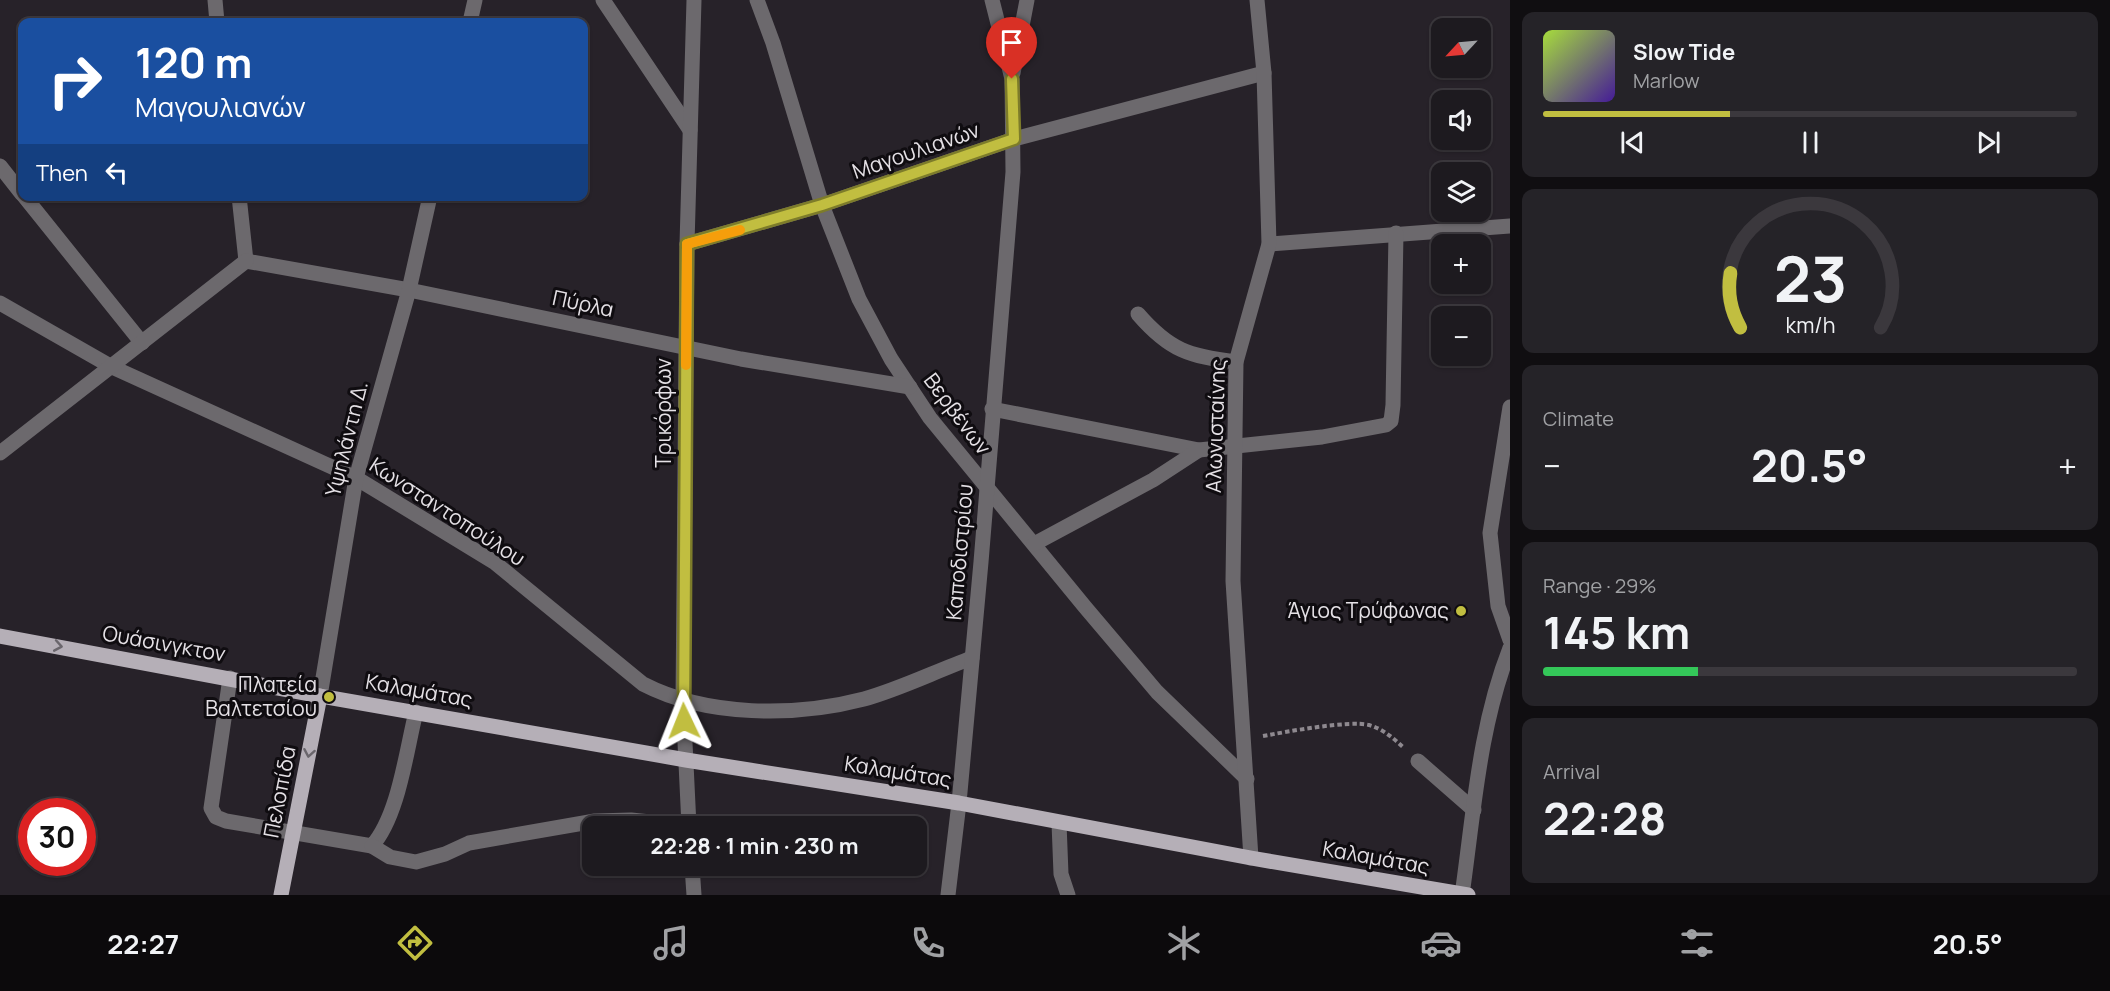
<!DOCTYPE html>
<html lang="en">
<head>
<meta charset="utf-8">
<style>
	body { margin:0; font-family:Manrope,sans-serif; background:#252328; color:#f1f3f6; height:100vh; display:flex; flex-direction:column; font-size:22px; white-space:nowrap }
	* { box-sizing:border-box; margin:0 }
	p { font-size:20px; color:#a0a1a4 }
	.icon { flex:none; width:33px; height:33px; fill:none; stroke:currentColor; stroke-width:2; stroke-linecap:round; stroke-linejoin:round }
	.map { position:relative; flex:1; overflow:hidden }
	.side { display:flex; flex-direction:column; gap:12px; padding:12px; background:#100e11; width:600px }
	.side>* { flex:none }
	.banner { position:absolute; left:18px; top:18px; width:570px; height:183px; border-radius:12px; box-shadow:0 2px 4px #0004,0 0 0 2px #3b383d; background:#1a4fa0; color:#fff; overflow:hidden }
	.needle { width:39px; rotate:244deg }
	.controls { position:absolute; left:1431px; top:18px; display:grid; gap:12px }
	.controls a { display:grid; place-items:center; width:60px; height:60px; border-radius:12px; background:#1d1a1f; box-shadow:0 2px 4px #0004,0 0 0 2px #3b383d; font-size:30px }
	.speed { position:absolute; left:18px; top:798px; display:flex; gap:12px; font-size:30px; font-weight:700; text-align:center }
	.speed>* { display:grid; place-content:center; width:78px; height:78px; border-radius:50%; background:#1d1a1f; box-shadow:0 2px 4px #0004,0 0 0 2px #3b383d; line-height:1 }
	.speed .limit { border:9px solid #d22; background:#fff; color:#111 }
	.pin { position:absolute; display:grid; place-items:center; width:51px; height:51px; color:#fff; margin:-62px -26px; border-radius:50% 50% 50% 0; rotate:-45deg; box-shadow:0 0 6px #0007 }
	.pin .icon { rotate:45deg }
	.me { position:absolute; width:66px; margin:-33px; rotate:358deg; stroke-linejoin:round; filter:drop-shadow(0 0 4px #0008) }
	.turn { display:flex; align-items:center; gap:21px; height:126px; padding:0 18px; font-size:27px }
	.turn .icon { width:78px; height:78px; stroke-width:2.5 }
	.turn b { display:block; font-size:42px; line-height:51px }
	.then { display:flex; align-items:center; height:57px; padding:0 18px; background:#0003; gap:12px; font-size:22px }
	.big { font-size:45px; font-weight:700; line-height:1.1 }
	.side .card { flex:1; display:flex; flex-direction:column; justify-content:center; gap:9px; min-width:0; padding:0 21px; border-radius:12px; background:#252328 }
	.side .dial { align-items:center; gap:0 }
	.dial svg { height:156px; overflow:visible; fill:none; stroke:#3b383d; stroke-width:7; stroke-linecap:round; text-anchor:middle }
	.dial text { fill:#f1f3f6; stroke:none }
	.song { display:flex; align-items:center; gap:18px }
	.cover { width:72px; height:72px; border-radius:9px; background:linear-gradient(135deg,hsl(80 70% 55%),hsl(260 70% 35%)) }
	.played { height:6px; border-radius:3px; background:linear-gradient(90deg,#c1be40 35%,#3b383d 35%) }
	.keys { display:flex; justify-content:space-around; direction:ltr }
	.heat { display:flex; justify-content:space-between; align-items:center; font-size:33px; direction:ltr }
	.charge { height:9px; border-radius:4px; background:linear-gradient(90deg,#34c759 29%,#3b383d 0) }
	.trip { position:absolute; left:582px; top:816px; width:345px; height:60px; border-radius:12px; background:#1d1a1f; box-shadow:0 2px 4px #0004,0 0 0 2px #3b383d; font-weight:700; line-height:60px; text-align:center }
	.menu { display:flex; height:96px; justify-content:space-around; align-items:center; background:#0c0a0c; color:#a0a1a4 }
	.menu .icon { width:42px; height:42px }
	.menu .active { color:#c1be40 }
	.menu b { font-size:27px; color:#f1f3f6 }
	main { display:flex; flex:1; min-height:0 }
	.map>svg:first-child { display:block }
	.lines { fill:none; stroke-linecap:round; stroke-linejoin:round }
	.path { stroke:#8e898f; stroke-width:4; stroke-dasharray:4.5 3; stroke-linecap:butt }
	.minor { stroke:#6c696d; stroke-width:15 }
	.major { stroke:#b5afb7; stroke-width:15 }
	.oneway { stroke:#6a666c }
	.route-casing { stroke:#7d7c2a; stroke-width:15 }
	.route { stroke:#c1be40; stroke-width:10 }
	.slow { stroke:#f59e0b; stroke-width:10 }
	.poi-dot { fill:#c1be40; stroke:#0f0c10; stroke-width:2 }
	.labels { text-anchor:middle; stroke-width:6; stroke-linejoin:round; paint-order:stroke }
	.street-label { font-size:21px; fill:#e5e1e6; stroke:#0f0c10 }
	.poi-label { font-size:21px; fill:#e5e1e6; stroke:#0f0c10; text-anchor:end }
</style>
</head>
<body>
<main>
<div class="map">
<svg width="1510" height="895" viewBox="0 0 1510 895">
	<rect width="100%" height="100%" fill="#272229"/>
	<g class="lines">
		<path class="path" d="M1263,736C1285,732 1349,720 1369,725C1383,729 1393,738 1403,747"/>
		<g class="minor">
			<path d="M215,0L217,22"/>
			<path d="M603,0L690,130"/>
			<path d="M757,0L773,43L822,205L859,299L891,359L930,418L1085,607L1157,692L1247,779"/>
			<path d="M470,22L475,0"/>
			<path d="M1013,73L1027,0"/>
			<path d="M0,166L22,194"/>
			<path d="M24,196L142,343"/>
			<path d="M239,196L246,261"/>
			<path d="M687,244L822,205L1014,139L1264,73"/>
			<path d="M1269,244L1510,226"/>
			<path d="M246,261L409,290L741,359L910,387"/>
			<path d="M0,303L112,367L356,478L494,562L643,684C707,717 795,717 864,699C900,689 936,671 972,658"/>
			<path d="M1138,314C1170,351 1189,356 1236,362"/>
			<path d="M1510,407L1490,533L1498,606L1510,640"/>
			<path d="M992,409L1199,450L1322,437L1386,425L1391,421L1393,405L1396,233"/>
			<path d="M0,453L246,261"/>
			<path d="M1034,544L1153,480L1199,450"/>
			<path d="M230,678L211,808L216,817L226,821L372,846C399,815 406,751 416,712"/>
			<path d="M320,696L356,478L409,290L430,196"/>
			<path d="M1418,761L1474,810"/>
			<path d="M1059,823L1061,874L1068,895"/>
			<path d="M689,826L683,701L687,244L694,0"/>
			<path d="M372,846L390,857L416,862L445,854L469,843L595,821L631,820L689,826"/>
			<path d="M1251,858L1233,581L1236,362L1269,244L1264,73L1257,0"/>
			<path d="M692,866L694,895"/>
			<path d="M948,895L959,803L981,562L1013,172L1012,79L992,0"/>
			<path d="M1462,895C1474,811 1479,727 1510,648"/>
		</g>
		<g class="major">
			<path d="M0,636L320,696L686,760L959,803L1251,858L1468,895"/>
			<path d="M281,895L320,696"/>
		</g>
	</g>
	<defs><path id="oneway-chevron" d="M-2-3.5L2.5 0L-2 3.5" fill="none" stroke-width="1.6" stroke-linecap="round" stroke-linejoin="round" transform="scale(1.5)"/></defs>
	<g class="oneway">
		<use href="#oneway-chevron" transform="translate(58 646) rotate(10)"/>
		<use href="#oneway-chevron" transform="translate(309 753) rotate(100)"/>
	</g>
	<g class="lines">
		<g class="route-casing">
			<path id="route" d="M684,721L687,244L822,205L1014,139L1012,79"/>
		</g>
		<use href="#route" class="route"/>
		<path class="slow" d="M686,365L687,244L740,230"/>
	</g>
	<g class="poi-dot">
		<circle cx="1461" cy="611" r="6"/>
		<circle cx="329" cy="697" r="6"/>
	</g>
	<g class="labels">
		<g class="street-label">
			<text transform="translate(916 151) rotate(-19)" y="7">Μαγουλιανών</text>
			<text transform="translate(583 304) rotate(12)" y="7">Πύρλα</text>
			<text transform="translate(664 413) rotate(-90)" y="7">Τρικόρφων</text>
			<text transform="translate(957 414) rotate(53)" y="7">Βερβένων</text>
			<text transform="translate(1216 426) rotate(-88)" y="7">Αλωνισταίνης</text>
			<text transform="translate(347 439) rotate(-76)" y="7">Υψηλάντη Δ.</text>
			<text transform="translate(447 512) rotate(33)" y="7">Κωνσταντοπούλου</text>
			<text transform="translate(960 552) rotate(-85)" y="7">Καποδιστρίου</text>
			<text transform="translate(164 644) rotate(10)" y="7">Ουάσινγκτον</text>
			<text transform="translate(419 691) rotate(10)" y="7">Καλαμάτας</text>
			<text transform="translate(898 772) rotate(9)" y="7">Καλαμάτας</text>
			<text transform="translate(280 792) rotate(-79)" y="7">Πελοπίδα</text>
			<text transform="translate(1376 858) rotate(10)" y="7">Καλαμάτας</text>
		</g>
		<g class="poi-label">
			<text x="1449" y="618">Άγιος Τρύφωνας</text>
			<text x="317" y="692">Πλατεία<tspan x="317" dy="24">Βαλτετσίου</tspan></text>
		</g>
	</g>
</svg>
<div class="controls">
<a><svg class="needle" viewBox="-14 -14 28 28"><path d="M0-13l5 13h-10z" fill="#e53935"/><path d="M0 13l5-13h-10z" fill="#a0a1a4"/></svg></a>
<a><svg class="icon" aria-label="sound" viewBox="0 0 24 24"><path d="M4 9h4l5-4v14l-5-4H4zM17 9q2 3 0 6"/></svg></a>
<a><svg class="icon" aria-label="layers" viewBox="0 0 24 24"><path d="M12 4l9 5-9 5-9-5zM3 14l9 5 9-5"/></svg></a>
<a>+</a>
<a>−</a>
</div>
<div class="speed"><div class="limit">30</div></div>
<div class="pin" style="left:1012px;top:79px;background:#d93025"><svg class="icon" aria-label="arrive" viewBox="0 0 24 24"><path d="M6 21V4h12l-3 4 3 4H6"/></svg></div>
<svg class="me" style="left:684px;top:721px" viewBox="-20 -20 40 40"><path d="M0-17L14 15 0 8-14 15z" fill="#c1be40" stroke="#fff" stroke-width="4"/></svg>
<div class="trip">22:28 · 1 min · 230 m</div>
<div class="banner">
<div class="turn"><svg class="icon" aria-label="right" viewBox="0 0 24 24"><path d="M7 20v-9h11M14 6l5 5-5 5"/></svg><div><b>120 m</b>Μαγουλιανών</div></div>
<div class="then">Then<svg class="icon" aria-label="left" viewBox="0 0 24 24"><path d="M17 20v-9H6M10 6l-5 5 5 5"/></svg></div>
</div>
</div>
<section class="side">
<div class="card">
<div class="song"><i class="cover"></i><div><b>Slow Tide</b><p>Marlow</p></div></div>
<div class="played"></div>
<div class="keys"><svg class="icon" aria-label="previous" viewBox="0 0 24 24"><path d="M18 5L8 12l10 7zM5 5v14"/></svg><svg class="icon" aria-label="pause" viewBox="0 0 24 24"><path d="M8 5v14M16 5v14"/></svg><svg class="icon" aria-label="next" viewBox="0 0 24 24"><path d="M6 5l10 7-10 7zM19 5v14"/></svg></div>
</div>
<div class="card dial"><svg viewBox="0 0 100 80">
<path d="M14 69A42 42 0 1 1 86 69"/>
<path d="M14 69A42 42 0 0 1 9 41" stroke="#c1be40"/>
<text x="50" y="56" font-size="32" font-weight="700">23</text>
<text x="50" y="72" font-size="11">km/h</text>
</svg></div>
<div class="card"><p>Climate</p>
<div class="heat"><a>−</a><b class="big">20.5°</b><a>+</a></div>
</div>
<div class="card"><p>Range · 29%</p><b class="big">145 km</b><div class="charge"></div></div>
<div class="card"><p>Arrival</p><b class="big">22:28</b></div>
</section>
</main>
<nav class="menu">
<b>22:27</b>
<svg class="icon active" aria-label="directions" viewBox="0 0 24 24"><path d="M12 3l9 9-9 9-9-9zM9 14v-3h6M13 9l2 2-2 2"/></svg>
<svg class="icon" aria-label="music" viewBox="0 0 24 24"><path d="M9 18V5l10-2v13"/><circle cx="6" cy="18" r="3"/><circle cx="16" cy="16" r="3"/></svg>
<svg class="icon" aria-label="phone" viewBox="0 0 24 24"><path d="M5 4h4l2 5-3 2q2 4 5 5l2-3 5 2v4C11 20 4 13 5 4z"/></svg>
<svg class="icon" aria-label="climate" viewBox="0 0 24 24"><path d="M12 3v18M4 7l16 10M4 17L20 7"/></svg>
<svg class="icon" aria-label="car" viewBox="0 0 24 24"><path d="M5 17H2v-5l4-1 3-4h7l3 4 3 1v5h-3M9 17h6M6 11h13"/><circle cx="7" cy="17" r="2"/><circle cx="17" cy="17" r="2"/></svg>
<svg class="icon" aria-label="filters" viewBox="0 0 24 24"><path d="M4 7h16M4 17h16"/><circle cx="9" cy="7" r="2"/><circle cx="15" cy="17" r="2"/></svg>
<b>20.5°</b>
</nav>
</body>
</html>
